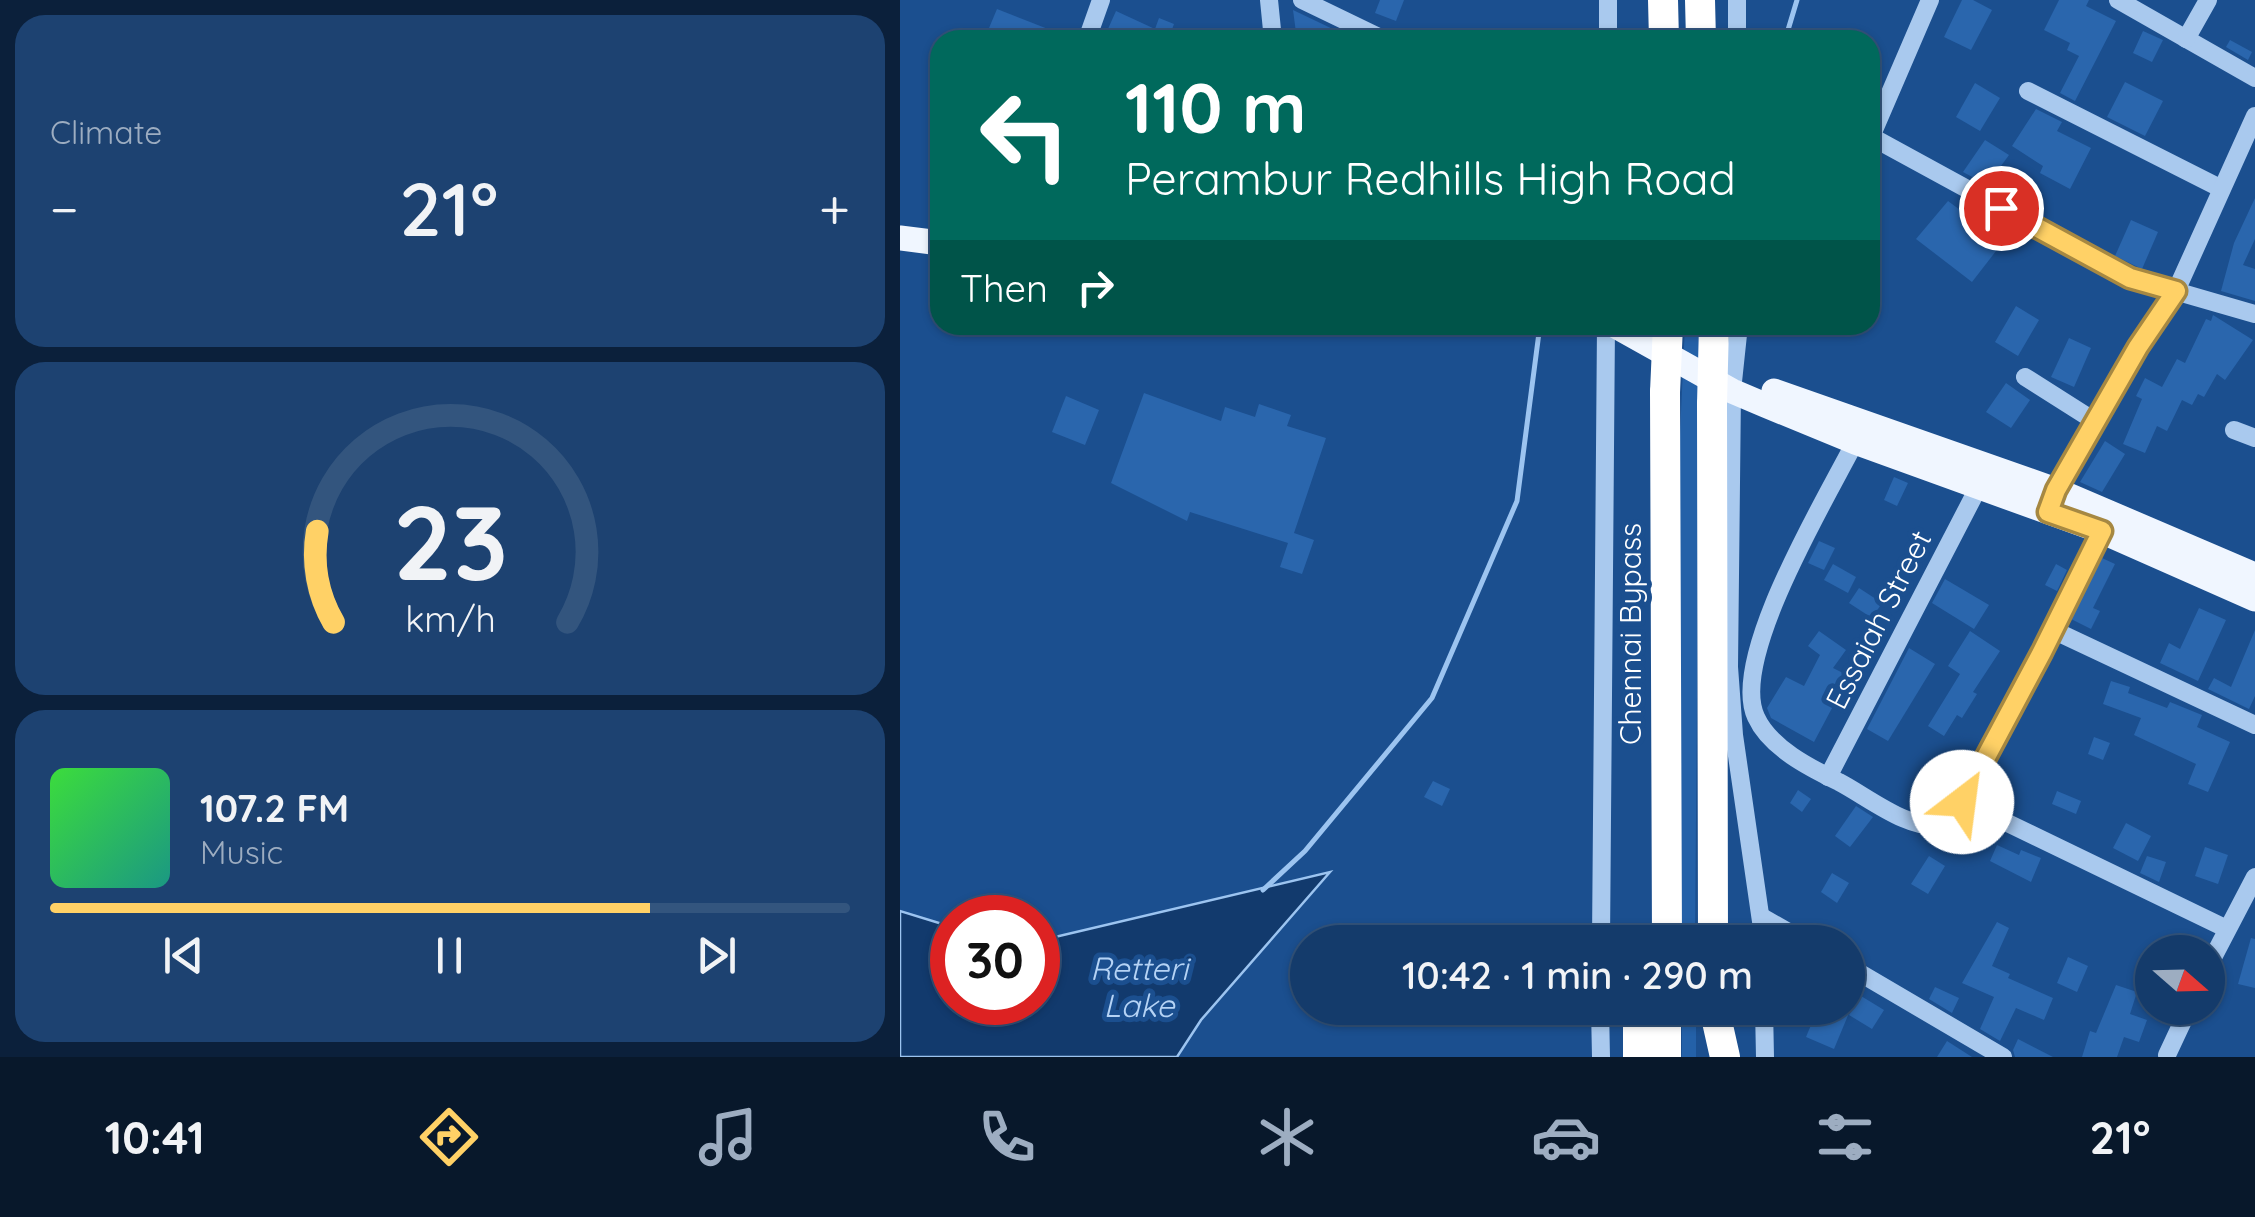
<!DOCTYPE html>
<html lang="en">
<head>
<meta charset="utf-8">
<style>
	body { margin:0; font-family:Quicksand,sans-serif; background:#1d4271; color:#f1f3f6; height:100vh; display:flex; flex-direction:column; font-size:38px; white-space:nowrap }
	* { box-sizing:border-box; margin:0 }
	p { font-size:32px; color:#9dadc1 }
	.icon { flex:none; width:55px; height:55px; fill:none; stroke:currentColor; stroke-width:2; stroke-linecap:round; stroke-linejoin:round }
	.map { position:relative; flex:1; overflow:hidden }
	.side { display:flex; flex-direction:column; gap:15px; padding:15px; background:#0b203b; width:900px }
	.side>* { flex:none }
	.guide { position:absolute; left:30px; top:30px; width:950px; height:305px; border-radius:30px; box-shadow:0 2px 8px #0004,0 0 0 2px #33557e; background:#00695c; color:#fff; overflow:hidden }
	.needle { width:65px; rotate:110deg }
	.buttons { position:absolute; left:1235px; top:935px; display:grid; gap:20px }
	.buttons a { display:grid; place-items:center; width:90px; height:90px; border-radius:50%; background:#143b6b; box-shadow:0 2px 8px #0004,0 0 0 2px #33557e; font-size:50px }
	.speed { position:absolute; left:30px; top:895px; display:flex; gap:20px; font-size:50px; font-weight:700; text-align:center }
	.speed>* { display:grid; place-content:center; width:130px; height:130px; border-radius:50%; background:#143b6b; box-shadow:0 2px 8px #0004,0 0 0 2px #33557e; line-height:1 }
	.speed .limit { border:15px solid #d22; background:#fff; color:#111 }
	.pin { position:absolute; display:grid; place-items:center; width:85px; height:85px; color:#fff; margin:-42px; border:5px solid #fff; border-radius:50%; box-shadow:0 2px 10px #0007 }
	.me { position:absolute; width:110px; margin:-55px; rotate:30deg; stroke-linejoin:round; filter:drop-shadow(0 0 8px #0008) }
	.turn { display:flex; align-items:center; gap:35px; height:210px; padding:0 30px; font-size:45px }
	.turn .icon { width:130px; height:130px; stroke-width:2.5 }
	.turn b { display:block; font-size:70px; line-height:85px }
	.then { display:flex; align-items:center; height:95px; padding:0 30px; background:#0003; gap:20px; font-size:38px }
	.big { font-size:75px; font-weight:600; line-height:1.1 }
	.side .tile { flex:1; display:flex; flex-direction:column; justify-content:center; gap:15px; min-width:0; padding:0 35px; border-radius:30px; background:#1d4271 }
	.side .dial { align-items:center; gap:0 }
	.dial svg { height:260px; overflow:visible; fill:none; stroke:#33557e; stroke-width:7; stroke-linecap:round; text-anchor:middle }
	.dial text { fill:#f1f3f6; stroke:none }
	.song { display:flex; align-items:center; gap:30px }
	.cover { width:120px; height:120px; border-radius:15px; background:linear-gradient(135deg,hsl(120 70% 55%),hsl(170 70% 35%)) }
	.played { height:10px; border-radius:5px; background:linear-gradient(90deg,#ffd166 75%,#33557e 75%) }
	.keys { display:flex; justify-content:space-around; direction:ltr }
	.heat { display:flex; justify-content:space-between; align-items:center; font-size:55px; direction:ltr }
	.trip { position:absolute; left:390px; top:925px; width:575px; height:100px; border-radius:50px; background:#143b6b; box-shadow:0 2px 8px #0004,0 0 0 2px #33557e; font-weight:600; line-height:100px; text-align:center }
	.tabs { display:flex; height:160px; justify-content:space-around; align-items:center; background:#08182b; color:#9dadc1 }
	.tabs .icon { width:70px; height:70px }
	.tabs .selected { color:#ffd166 }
	.tabs b { font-size:45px; color:#f1f3f6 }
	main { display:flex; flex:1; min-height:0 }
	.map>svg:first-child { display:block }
	.green { fill:#2461a8 }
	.water { fill:#123a6d; stroke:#9cc4f0; stroke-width:2.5 }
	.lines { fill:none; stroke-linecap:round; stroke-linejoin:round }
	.stream { stroke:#9cc4f0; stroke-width:5 }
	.building { fill:#2a66ad }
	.minor { stroke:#a9c9ee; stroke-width:18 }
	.major { stroke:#f0f6ff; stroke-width:25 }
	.highway { stroke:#fff; stroke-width:30 }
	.highway-bridge { stroke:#fff; stroke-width:30 }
	.route-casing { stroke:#a68842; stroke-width:25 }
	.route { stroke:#ffd166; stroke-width:18 }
	.labels { text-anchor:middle; stroke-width:10; stroke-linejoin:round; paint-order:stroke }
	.street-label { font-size:30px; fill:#fff; stroke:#1b4f8f }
	.water-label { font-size:32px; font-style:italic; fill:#b5d3f5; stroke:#1b4f8f }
</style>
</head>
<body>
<main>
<section class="side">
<div class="tile"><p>Climate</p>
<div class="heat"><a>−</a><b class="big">21°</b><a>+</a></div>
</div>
<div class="tile dial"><svg viewBox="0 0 100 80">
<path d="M14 69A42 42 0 1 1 86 69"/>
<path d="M14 69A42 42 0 0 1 9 41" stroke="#ffd166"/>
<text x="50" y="56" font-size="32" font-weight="700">23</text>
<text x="50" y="72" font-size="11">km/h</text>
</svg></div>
<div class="tile">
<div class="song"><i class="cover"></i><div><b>107.2 FM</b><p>Music</p></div></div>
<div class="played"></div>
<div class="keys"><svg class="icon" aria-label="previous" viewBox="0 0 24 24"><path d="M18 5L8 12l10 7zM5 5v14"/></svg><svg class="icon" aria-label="pause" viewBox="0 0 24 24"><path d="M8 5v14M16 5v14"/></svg><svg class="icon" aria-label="next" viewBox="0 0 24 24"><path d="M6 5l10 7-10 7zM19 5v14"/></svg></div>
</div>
</section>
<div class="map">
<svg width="1355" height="1057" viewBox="0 0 1355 1057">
	<rect width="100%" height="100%" fill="#1b4f8f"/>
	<g class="green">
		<path d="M785,325H800L795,942H781L776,522Z"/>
		<rect x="782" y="1008" width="14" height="49"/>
	</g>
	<path class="water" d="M430,872L301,1020L277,1057H0V911L52,927V1002H138V941Z"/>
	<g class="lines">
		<g class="stream">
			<path d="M885,40L897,0"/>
			<path d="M363,890L405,851L532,698L617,501L640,325"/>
		</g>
	</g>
	<g class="building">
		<path d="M480,0H504L496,21L475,13Z"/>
		<path d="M1062,0H1073L1092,10L1071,50L1044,37Z"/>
		<path d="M1159,0H1189L1186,6L1216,21L1175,101L1160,93L1179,56L1167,50L1170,43L1144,30Z"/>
		<path d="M97,9L148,29L144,40H84Z"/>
		<path d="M393,10L437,31L434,40H397Z"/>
		<path d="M216,11L255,29L259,18L274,24L270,35L280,40H203Z"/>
		<path d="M1243,31L1263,40L1252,62L1233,53Z"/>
		<path d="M1330,40L1352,52L1348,60L1326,47Z"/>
		<path d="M1225,82L1263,101L1245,136L1207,117Z"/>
		<path d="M1075,83L1100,98L1080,131L1056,117Z"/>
		<path d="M1136,109L1162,122L1157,131L1191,148L1170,189L1140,173L1143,166L1112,146Z"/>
		<path d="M1085,140L1109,155L1087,185L1063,172Z"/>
		<path d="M1355,198V239L1343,265L1355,269V301L1321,291L1334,243Z"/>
		<path d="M1048,201L1103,242L1072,282L1016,239Z"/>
		<path d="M1231,220L1258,232L1242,269L1215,256Z"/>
		<path d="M1116,306L1139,320L1118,356L1095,342Z"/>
		<path d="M1313,315L1353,340L1325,380L1317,374L1304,397L1298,394L1292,405L1282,400L1267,431L1257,426L1245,453L1223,444L1242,399L1236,396L1245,378L1262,387L1277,359L1285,363L1306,319L1311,321Z"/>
		<path d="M1169,338L1191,348L1174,387L1151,377Z"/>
		<path d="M1106,383L1130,400L1111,428L1086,412Z"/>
		<path d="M244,393L321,421L325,407L355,417L359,404L391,415L387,426L426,438L394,533L414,540L402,574L380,567L388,543L290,512L287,521L211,483Z"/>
		<path d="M166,396L199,410L185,445L152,432Z"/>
		<path d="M1205,441L1225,454L1202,492L1180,482Z"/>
		<path d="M994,477L1008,483L997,506L984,500Z"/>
		<path d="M919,541L935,548L924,570L908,563Z"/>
		<path d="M1202,558L1215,564L1193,608L1200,611L1191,629L1171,619Z"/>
		<path d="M933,564L956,577L948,593L924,580Z"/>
		<path d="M1156,564L1167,570L1157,591L1145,585Z"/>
		<path d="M1045,579L1089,605L1074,629L1032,603Z"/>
		<path d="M959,588L982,603L972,618L949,603Z"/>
		<path d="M1299,608L1326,620L1298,681L1260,663L1269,643L1280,649Z"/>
		<path d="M1355,630V696L1349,709L1308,689L1314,678L1331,687Z"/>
		<path d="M919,631L946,650L933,668L949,676L914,742L871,718L867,708L886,677L904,686L920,655L908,646Z"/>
		<path d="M1070,631L1100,651L1073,692L1077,694L1062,718L1057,715L1044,736L1028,726L1060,674L1048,666Z"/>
		<path d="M1009,648L1035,664L988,741L967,729Z"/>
		<path d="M1211,681L1230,687L1228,693L1267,708L1270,702L1302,715L1297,727L1330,742L1308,792L1288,784L1296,764L1234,735L1241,718L1203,704Z"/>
		<path d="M1194,737L1210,743L1203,760L1188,754Z"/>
		<path d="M533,781L550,789L542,806L524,797Z"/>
		<path d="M898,790L911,799L902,812L890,803Z"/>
		<path d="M1157,791L1181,801L1176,814L1152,804Z"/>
		<path d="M956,806L973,817L950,847L935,836Z"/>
		<path d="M1073,820L1092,829L1083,847L1064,837Z"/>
		<path d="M1226,823L1251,836L1238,861L1213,848Z"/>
		<path d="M1097,845L1119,855L1121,850L1141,858L1131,882L1090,861Z"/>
		<path d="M1305,847L1328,855L1318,884L1295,876Z"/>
		<path d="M1029,856L1045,866L1028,894L1011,884Z"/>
		<path d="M1247,856L1266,862L1259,882L1240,873Z"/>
		<path d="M932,873L949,883L937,903L921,892Z"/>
		<path d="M1097,922L1109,928L1092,966L1110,974L1108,978L1153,998L1144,1020L1116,1008L1100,1041L1080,1029L1094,997L1062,983Z"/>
		<path d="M1351,938L1355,939V988L1338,984Z"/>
		<path d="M1168,957L1188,966L1177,992L1157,983Z"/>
		<path d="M1216,985L1237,992L1230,1014L1247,1020L1239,1042L1224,1037L1217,1057H1182L1190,1031L1196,1033Z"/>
		<path d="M1035,987L1059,998L1052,1013L1029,999Z"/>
		<path d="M961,996L984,1010L972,1029L949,1015Z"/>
		<path d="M918,1008H936L949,1013L934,1049L906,1037Z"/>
		<path d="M1118,1039L1153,1057H1115L1113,1050Z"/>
		<path d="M1047,1041L1072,1057H1037Z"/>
	</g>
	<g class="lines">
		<g class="minor">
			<path d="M369,0L373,40"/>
			<path d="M402,0L485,40"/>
			<path d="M1218,0L1355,78"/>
			<path d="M1286,39L1308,0"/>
			<path d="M190,40V31L201,0"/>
			<path d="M708,40V0"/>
			<path d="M837,40V0"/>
			<path d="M1128,91L1320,188"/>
			<path d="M970,136L1230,278L1355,314"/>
			<path d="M971,137L1030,0"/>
			<path d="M839,325L832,391L829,667L834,735L864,942"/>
			<path d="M1125,377L1196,422"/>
			<path d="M1334,430L1355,438"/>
			<path d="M955,442C926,499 829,659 856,717C870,748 910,768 939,782C968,797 1010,832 1043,825L1074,783L1201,531"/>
			<path d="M1153,500L1238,347L1276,291L1355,116"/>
			<path d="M1153,630L1355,725"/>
			<path d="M928,777L1078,488"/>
			<path d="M1062,801L1325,928"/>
			<path d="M862,917L906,942"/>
			<path d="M701,942L706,325"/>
			<path d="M948,966L1103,1057"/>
			<path d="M1308,967L1355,877"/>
			<path d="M700,1008L701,1057"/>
			<path d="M864,1008L865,1057"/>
			<path d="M1267,1055L1289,1008"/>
		</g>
		<g class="major">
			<path d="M0,238L40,243"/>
			<path d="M714,325L832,391L865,405L955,442L1201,531L1355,599"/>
			<path d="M874,391L1156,490L1355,575"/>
		</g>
		<g class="highway">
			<path d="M763,0L764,40"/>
			<path d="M800,0L801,40"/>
			<path d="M765,392L767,942"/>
			<path d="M812,404L813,942"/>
			<path d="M814,1008L825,1057"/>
			<path d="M738,1057V1025L747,1008"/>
			<path d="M766,1057V1008"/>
		</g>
		<g class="highway-bridge">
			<path d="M765,392L768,325"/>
			<path d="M812,404L814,325"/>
		</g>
	</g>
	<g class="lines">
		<g class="route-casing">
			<path id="route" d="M1062,802L1142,652L1202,531L1148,512L1156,490L1238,347L1276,291L1230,278L1101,208"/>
		</g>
		<use href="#route" class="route"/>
	</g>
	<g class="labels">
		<g class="street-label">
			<text transform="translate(979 620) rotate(-63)" y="10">Essaiah Street</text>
			<text transform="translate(731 634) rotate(-90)" y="10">Chennai Bypass</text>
		</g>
		<g class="water-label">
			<text x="239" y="980">Retteri<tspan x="239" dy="37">Lake</tspan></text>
		</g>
	</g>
</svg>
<div class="buttons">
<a><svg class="needle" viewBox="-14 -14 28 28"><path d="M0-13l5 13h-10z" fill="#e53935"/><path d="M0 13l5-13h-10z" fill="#9dadc1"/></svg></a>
</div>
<div class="speed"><div class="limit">30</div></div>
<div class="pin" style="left:1101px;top:208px;background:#d93025"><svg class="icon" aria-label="arrive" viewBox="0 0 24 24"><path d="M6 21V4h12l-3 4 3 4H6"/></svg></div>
<svg class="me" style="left:1062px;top:802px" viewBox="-20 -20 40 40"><circle r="19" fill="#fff"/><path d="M0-13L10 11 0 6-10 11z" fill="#ffd166"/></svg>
<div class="trip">10:42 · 1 min · 290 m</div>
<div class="guide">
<div class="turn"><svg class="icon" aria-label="left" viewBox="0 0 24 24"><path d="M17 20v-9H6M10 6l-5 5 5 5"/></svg><div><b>110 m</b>Perambur Redhills High Road</div></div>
<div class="then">Then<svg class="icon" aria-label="right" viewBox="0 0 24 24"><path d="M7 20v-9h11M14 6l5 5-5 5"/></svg></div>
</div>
</div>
</main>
<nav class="tabs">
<b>10:41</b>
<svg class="icon selected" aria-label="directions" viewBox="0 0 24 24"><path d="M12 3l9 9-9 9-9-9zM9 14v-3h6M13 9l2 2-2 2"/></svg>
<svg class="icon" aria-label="music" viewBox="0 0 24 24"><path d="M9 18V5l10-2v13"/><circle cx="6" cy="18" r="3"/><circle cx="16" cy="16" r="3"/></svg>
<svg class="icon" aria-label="phone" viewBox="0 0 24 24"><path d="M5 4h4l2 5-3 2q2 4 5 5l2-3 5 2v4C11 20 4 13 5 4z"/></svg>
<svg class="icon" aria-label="climate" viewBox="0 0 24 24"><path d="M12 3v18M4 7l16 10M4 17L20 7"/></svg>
<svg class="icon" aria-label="car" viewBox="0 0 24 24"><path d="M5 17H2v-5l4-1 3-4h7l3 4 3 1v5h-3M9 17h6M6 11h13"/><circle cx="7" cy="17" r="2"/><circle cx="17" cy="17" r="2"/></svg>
<svg class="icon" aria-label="filters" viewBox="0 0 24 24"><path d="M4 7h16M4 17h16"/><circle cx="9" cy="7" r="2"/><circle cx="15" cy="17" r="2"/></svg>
<b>21°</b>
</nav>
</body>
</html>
